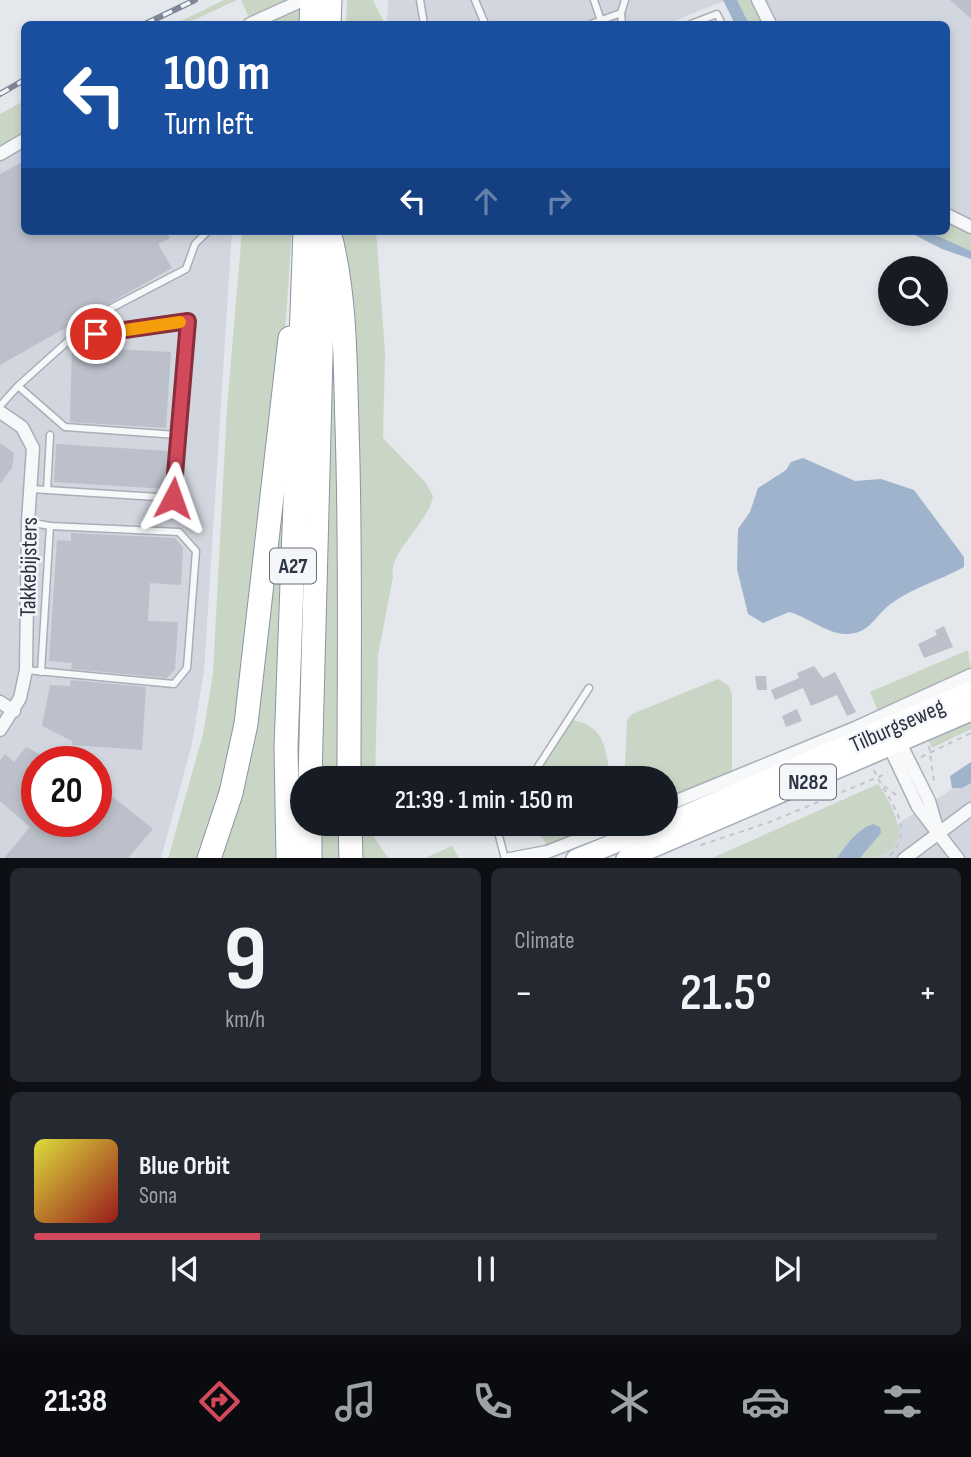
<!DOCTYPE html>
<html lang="en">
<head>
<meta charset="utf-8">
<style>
	body { margin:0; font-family:"Sofia Sans Condensed",sans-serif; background:#242831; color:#f1f3f6; height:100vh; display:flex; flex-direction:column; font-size:26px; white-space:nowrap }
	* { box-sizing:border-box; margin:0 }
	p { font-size:23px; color:#9ea1a6 }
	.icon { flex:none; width:38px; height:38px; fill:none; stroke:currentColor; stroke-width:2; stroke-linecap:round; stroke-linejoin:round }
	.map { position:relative; height:858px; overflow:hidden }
	.details { display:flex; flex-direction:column; gap:10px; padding:10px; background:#0d0f14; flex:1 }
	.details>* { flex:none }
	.top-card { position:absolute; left:21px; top:21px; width:929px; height:214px; border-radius:10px; box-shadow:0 4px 10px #0003; background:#1a4fa0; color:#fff; overflow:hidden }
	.tools { position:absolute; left:878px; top:256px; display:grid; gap:14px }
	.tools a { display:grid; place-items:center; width:70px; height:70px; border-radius:50%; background:#171b24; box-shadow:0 4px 10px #0003; font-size:35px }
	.speed { position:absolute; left:21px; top:746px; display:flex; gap:14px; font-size:35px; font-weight:700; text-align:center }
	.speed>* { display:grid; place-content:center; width:91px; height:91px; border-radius:50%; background:#171b24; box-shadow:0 4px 10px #0003; line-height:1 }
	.speed .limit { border:10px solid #d22; background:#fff; color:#111 }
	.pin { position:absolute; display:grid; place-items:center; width:60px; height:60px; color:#fff; margin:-30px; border:4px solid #fff; border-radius:50%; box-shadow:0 2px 7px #0007 }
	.me { position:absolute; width:77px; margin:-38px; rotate:4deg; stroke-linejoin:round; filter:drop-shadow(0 0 5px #0008) }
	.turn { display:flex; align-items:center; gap:24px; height:147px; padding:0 28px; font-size:32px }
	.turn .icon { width:91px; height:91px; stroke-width:2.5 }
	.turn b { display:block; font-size:49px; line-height:60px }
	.lanes { display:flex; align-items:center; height:66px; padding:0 28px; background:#0003; justify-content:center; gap:35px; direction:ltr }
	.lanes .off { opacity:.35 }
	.big { font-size:52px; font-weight:600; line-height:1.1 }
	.details .tile { flex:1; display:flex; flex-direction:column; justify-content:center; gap:10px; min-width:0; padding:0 24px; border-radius:10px; background:#242831 }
	.details .dial { align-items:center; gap:0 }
	.dial b { font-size:91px; line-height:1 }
	.song { display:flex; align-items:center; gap:21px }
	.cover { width:84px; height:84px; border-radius:10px; background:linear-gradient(135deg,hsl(60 70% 55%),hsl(0 70% 35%)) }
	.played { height:7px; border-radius:4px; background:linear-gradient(90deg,#d1495b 25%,#363941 25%) }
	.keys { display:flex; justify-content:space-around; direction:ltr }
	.heat { display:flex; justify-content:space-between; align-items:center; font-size:38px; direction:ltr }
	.details .tiles { flex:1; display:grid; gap:10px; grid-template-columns:1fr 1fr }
	.tile:last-child { grid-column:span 2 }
	.trip { position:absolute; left:290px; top:766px; width:388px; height:70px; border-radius:35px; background:#171b24; box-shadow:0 4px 10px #0003; font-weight:600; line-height:70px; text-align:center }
	.menu { display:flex; height:112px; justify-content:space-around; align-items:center; background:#090b0e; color:#9ea1a6 }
	.menu .icon { width:49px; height:49px }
	.menu .selected { color:#d1495b }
	.menu b { font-size:32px; color:#f1f3f6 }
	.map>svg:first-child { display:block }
	.built { fill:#d2d6de; fill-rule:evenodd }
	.green { fill:#c9d6c5 }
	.water { fill:#9fb4cc }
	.building { fill:#bbc0ca }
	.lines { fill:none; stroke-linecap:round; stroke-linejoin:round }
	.lane-casing { stroke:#a9aeb7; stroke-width:9 }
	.street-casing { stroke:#a9aeb7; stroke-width:15 }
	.primary-casing { stroke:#a3abb8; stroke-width:22 }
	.highway-casing { stroke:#8b94a3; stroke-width:25 }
	.path { stroke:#c2c5cb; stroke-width:2; stroke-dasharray:5 5; stroke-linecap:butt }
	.lane { stroke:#f7f8fa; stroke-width:6 }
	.street { stroke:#f7f8fa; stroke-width:12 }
	.primary { stroke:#fff; stroke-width:19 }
	.highway { stroke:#fff; stroke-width:23 }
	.rail-casing { stroke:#7d8696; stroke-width:6 }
	.rail { stroke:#f4f6f9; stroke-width:3.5; stroke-dasharray:10; stroke-linecap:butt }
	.route-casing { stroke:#882f3b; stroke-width:18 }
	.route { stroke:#d1495b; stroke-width:12 }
	.slow { stroke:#f59e0b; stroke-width:12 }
	.labels { text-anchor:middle; stroke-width:5; stroke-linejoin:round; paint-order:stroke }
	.shield { fill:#f4f6f9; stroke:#676e7b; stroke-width:2 }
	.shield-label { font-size:21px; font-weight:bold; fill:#2b3445 }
	.street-label { font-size:23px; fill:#2b3445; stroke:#f4f6f9 }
</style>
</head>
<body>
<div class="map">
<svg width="971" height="859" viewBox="0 0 971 859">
	<rect width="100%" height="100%" fill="#e4e7ec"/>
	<g class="built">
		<path d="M388,0H726L667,24H387Z"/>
		<path d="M736,0H971V251L926,231H947V24H748Z"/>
		<path d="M24,133V231H232L204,671L192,744L161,858H0V147ZM37,761H96V821H37Z"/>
		<path d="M971,777V858L851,859L860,848Z"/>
	</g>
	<g class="green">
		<path d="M224,0H237L185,24H175Z"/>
		<path d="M241,0H287L249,17Z"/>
		<path d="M347,0H373L385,24H346Z"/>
		<path d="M737,0H750L762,24H749Z"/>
		<path d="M304,6L303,24H266Z"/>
		<path d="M24,101V133L0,147V114Z"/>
		<path d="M947,222L971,234V251L926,231H947Z"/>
		<path d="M242,231H292L286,319L240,724L199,858L168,859L203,734L213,673L227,408Z"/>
		<path d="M343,231H376L385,352L383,438L425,482L433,496C429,522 387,554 393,577L378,655L375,779H357L347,302Z"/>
		<path d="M339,372L340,779H319L333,374Z"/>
		<path d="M291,378L275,858L221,859Z"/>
		<path d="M968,650L971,671L878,711L870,692Z"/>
		<path d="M718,679L729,686L732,695V774L667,801V779H533L573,720C602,726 605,743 609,770L620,777L625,767L627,720L632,714Z"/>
		<path d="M971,717V729L932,748L927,738Z"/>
		<path d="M878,784C901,816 915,858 860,858L872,845L852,838L837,858L710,859Z"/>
		<path d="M318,824H341L342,858H318Z"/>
		<path d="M357,824H374V837L388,858H358Z"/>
		<path d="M533,824H611L548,846Z"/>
		<path d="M452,846L459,858H425Z"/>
	</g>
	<g class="water">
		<path d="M723,0H737L749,24H735Z"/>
		<path d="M907,231H926L971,251V259L942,249Z"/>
		<path d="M803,458L855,481L881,479L914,490L964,557V567C939,581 908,589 887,607C873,619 868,635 844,634C824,632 808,617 789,612L763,623L748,614L737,569L738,529L750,512L758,488L786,470L791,462Z"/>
		<path d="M971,762V783L962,788H952L950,776Z"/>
		<path d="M873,824L880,827L881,833L860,858H837C847,844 856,830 873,824Z"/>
	</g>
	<g class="building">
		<path d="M950,0H971V19Z"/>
		<path d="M24,161V231H166L170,238L158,244L172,268L0,365V174Z"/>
		<path d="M72,347L171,352L166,428L70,422Z"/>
		<path d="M0,443L14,453L12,468L0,484Z"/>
		<path d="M56,444L169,451L167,489L54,482Z"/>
		<path d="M71,533L175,538L183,548L181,585L150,583L148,621L178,622L175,669L167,678L71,669L72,663L49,661L57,540L71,541Z"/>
		<path d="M944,626L953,647L924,658L918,644L937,635L935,631Z"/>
		<path d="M814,666L823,678L835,672L856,712L847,716L837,695L811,706L803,688L775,700L771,690L799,678L797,673Z"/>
		<path d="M755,676H766L767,690H757Z"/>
		<path d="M71,680L146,687L142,750L72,745V741L42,726L50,685L70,686Z"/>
		<path d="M797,709L802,721L786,727L782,716Z"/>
		<path d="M26,747L53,761H37V821H96V783L153,829L128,858H4L30,827L0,801V760L5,754L14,762Z"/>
	</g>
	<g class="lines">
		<g class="lane-casing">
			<g id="lane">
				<path d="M420,0L424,24"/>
				<path d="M475,0L485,24"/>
				<path d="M594,0L601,21"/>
				<path d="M591,24L621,13"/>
				<path d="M622,24L621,13L625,0"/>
				<path d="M691,24L717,14L722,24"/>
				<path d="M98,315L186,269L195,244L208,231"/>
				<path d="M0,406L18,386L67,342L96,334L188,321L177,435L65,427L18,386"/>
				<path d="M31,489L173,498L177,435"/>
				<path d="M47,490L50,435"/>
				<path d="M26,670L174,684L187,668L196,551L179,532L50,526L28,522"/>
				<path d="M41,672L50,526"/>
				<path d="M530,779L589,688"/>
				<path d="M502,824L499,836L505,859"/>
			</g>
		</g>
		<g class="street-casing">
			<g id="street">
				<path d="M758,0L770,24"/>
				<path d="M250,24L303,0"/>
				<path d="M0,154L24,140"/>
				<path d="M947,215L971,227"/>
				<path d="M0,412L22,427L33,448L28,522L26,670L20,698L0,730"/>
				<path d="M0,702L14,711"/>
				<path d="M897,737L929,801L936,825"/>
				<path d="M889,739L890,748L918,807L958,859"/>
				<path d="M667,805L855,728L971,675"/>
				<path d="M510,859L547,852L619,824"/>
				<path d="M904,859L971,809"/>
			</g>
		</g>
		<g class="primary-casing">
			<g id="primary">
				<path d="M667,823L971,691"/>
				<path d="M576,859L662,824"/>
				<path d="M626,859L971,711"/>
			</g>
		</g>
		<g class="highway-casing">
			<g id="highway">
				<path d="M311,24L312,0"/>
				<path d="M329,24L330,0"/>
				<path d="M329,231C346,295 345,361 347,427C351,544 349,661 349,779"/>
				<path d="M310,779L324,240"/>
				<path d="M310,824V859"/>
				<path d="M350,824L351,859"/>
				<path d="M209,859L231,793L246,724L290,338"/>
				<path d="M288,859L286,747L305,231"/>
			</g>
		</g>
		<g class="path">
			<path d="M929,746L934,782"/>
			<path d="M921,757L971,733"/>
			<path d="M874,770C886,799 921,830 886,859"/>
			<path d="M884,786L899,797"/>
			<path d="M701,845L770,822L888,773"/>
		</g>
		<use href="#lane" class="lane"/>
		<use href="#street" class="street"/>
		<use href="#primary" class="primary"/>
		<use href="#highway" class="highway"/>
		<g class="rail-casing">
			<g id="rail">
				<path d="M145,24L195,0"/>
				<path d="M0,94L24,80"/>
			</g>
		</g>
		<use href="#rail" class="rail"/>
	</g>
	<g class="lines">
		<g class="route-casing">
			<path id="route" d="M96,334L188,321L173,498"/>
		</g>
		<use href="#route" class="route"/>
		<path class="slow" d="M127,330L180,322"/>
	</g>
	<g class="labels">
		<g class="shield">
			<rect x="270" y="548.5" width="46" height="35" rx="5"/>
			<rect x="780" y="764.5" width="56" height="35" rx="5"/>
		</g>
		<g class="shield-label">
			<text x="293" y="573">A27</text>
			<text x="808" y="789">N282</text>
		</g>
		<g class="street-label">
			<text transform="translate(28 567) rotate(-89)" y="8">Takkebijsters</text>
			<text transform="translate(897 725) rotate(-24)" y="8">Tilburgseweg</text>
		</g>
	</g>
</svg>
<div class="tools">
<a><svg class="icon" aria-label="search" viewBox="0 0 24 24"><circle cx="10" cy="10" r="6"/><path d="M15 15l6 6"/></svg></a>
</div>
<div class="speed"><div class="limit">20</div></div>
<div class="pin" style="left:96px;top:334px;background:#d93025"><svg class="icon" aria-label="arrive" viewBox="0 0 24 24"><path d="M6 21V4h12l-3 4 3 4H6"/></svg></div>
<svg class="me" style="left:173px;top:498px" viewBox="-20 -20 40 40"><path d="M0-17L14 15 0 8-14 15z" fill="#d1495b" stroke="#fff" stroke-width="4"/></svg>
<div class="trip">21:39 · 1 min · 150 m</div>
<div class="top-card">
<div class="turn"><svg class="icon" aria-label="left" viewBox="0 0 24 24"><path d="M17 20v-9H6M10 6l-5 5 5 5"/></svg><div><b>100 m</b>Turn left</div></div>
<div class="lanes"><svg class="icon" aria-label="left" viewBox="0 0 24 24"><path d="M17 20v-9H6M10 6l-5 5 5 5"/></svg><svg class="icon off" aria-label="ahead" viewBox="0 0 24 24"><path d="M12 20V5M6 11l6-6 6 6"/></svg><svg class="icon off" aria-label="right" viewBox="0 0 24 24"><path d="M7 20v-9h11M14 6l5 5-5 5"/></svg></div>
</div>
</div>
<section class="details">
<div class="tiles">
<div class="tile dial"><b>9</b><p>km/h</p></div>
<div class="tile"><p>Climate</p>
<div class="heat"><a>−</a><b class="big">21.5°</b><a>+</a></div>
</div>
<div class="tile">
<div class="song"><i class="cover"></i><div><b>Blue Orbit</b><p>Sona</p></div></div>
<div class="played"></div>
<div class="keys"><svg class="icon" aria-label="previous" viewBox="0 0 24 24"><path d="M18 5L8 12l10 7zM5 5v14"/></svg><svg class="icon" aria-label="pause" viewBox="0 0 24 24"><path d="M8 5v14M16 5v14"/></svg><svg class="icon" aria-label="next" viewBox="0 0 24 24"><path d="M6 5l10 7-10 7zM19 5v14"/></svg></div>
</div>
</div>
</section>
<nav class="menu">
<b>21:38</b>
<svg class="icon selected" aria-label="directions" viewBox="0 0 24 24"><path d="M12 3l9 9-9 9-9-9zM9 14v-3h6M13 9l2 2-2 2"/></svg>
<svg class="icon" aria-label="music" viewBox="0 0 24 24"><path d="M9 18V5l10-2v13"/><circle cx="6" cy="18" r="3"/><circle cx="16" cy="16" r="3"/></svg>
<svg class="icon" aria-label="phone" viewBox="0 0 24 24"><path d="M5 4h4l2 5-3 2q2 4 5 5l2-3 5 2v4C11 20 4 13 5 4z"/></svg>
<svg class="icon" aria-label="climate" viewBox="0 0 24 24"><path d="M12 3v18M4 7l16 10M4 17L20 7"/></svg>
<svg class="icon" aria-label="car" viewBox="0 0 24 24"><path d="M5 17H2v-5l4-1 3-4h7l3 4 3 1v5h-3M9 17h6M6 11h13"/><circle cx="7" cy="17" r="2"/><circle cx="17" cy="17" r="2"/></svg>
<svg class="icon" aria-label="filters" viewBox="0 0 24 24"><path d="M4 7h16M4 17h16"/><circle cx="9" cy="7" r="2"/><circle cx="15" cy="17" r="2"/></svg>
</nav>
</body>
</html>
